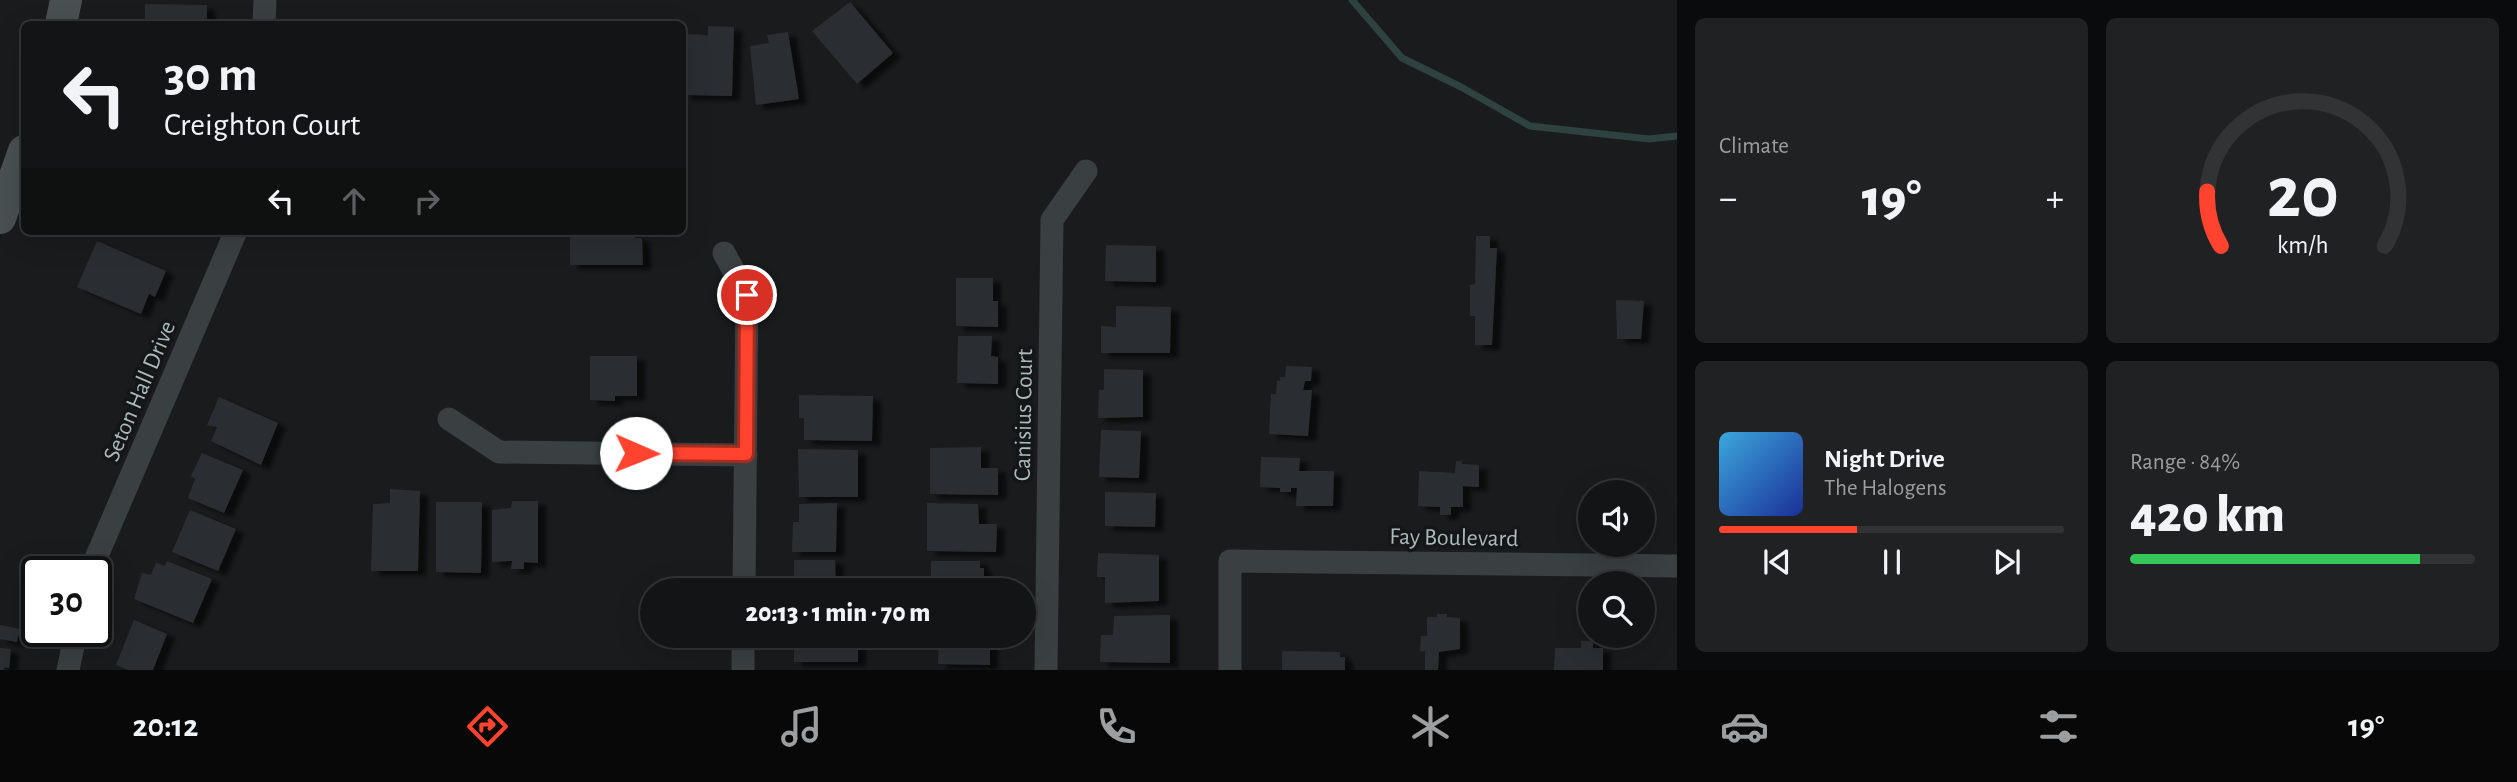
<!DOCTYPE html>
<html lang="en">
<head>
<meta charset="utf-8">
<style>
	body { margin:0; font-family:"Alegreya Sans",sans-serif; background:#202122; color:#f1f3f6; height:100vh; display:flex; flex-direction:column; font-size:26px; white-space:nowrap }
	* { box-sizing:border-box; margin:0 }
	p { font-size:23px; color:#9d9ea0 }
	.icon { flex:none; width:38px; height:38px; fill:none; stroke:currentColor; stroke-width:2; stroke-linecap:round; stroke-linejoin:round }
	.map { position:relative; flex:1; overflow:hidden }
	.sheet { display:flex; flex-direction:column; gap:18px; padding:18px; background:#0a0b0c; width:840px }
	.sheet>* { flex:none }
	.top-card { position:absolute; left:21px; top:21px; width:665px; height:214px; border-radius:10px; box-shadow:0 7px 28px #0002,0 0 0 2px #323334; background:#131415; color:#f1f3f6; overflow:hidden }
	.buttons { position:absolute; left:1578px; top:480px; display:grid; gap:14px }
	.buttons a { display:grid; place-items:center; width:77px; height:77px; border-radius:50%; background:#131415; box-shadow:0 7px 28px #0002,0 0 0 2px #323334; font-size:35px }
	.speed { position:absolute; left:21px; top:556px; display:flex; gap:14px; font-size:35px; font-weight:700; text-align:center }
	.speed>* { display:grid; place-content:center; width:91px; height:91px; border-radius:50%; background:#131415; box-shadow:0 7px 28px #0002,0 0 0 2px #323334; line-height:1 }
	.speed .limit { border:4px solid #111; border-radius:10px; background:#fff; color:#111 }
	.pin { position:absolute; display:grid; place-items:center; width:60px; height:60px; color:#fff; margin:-30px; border:4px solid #fff; border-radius:50%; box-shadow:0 2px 7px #0007 }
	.me { position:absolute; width:77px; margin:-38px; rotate:91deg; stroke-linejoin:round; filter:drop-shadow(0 0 5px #0008) }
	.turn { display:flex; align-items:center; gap:24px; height:147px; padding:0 28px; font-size:32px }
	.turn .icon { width:91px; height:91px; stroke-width:2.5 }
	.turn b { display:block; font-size:49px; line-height:60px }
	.lanes { display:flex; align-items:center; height:66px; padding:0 28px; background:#0003; justify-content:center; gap:35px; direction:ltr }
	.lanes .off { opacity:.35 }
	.big { font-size:52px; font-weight:800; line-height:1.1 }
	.sheet .tile { flex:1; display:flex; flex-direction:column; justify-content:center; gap:10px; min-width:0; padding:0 24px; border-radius:10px; background:#202122 }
	.sheet .dial { align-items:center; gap:0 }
	.dial svg { height:182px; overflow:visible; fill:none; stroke:#323334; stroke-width:7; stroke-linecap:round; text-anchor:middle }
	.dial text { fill:#f1f3f6; stroke:none }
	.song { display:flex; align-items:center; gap:21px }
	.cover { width:84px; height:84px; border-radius:10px; background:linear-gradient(135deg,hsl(200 70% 55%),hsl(230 70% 35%)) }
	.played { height:7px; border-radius:4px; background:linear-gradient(90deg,#ff432e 40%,#323334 40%) }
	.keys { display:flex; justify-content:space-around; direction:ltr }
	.heat { display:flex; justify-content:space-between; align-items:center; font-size:38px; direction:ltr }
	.charge { height:10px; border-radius:5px; background:linear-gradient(90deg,#34c759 84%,#323334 0) }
	.sheet .tiles { flex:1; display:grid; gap:18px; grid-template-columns:repeat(2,1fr) }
	.trip { position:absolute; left:640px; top:578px; width:396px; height:70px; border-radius:35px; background:#131415; box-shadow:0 7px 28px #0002,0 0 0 2px #323334; font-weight:800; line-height:70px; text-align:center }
	.tab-bar { display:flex; height:112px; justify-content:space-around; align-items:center; background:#080808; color:#9d9ea0 }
	.tab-bar .icon { width:49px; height:49px }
	.tab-bar .on { color:#ff432e }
	.tab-bar b { font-size:32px; color:#f1f3f6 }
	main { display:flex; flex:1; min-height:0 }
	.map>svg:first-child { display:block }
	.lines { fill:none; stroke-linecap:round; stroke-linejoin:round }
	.stream { stroke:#2e423f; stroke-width:7 }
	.building { fill:#2c2e30; filter:url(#shadow) }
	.minor { stroke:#3a3f41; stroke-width:23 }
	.secondary { stroke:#485052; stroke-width:32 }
	.route-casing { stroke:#a62c1e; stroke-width:18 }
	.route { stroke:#ff432e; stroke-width:12 }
	.labels { text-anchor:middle; stroke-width:7; stroke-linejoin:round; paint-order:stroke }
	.street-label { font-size:24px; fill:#abbabc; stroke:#141617 }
</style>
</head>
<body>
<main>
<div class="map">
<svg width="1677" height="670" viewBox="0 0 1677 670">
	<defs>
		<filter id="shadow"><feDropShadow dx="8" dy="4.5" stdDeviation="2" flood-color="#0009"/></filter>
	</defs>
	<rect width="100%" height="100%" fill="#191b1c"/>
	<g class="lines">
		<path class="stream" d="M1352,0L1402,58L1461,87L1530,126L1649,139L1677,136"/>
	</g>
	<g class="building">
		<path d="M850,2L893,53L857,84L812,31Z"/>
		<path d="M145,4L207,5V23L203,24H145Z"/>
		<path d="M708,26L734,27L732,96L683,95L684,34L708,35Z"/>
		<path d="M788,32L799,99L756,105L750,46L769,43L767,35Z"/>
		<path d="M570,231L635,232V238H642L643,265H570Z"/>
		<path d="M1476,236H1490V248H1497L1492,345H1475V316H1470V285L1475,284Z"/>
		<path d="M97,241L166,271L155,297L149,294L141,314L77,287Z"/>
		<path d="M1106,245L1156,246V282L1105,281Z"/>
		<path d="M956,278H993V301H998V327L956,326Z"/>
		<path d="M1616,300L1644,301L1641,339H1617Z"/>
		<path d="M1116,306L1171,307L1170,353H1101V326L1116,327Z"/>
		<path d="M958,336H992L991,356L998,357V384L957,383Z"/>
		<path d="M590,356H637V396H615V401L590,400Z"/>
		<path d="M1286,366L1312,367L1311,381H1305L1303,390H1312L1308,436L1269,434L1271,394H1276L1277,381H1280V377H1285Z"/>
		<path d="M1104,369L1143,370V417L1098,418L1099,390H1104Z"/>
		<path d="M799,395L873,396L872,441L804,440V418H799Z"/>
		<path d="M219,397L278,423L261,465L211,441L217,427L207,425Z"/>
		<path d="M1101,430L1141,431L1139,478L1099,477Z"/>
		<path d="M981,447V468H998V495L930,494V448Z"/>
		<path d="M798,449L858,450V497H799Z"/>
		<path d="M202,453L243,470L224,513L188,498L195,479L191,476Z"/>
		<path d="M1261,457L1300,458L1299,471H1334L1333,506H1296L1297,488H1291V492H1280V488L1260,487Z"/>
		<path d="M1456,461H1462V464L1479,465V487L1463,486V507H1451V515H1440V507L1418,506L1419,471L1455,473Z"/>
		<path d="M390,489L420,491L418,571H371L373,504L390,503Z"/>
		<path d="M1105,492L1156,493L1155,527L1105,526Z"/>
		<path d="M512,501H538V563L524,562V569H511L512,561L492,562V510L511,508Z"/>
		<path d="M436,502H482L481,573L436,572Z"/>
		<path d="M837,503L836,552H792L793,522H799V504Z"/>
		<path d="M927,503L978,504L979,524H997L996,552L927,551Z"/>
		<path d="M190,510L236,529L218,571L172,552Z"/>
		<path d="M1098,553L1159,555V601L1105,603V577H1097Z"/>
		<path d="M794,560H835L836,590H794Z"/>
		<path d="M167,561L212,579L193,623L134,599L142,573L151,575L156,563L165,566Z"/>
		<path d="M931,561H980V568H984V581H996V590H931Z"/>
		<path d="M1437,614H1447V617L1460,618V649L1439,652L1438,670H1425V651H1420L1421,636H1427V617H1437Z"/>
		<path d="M1170,615V663L1100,662L1101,635H1113L1114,616Z"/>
		<path d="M134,620L167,634L153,670H128L116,665Z"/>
		<path d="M0,625L20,629L17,642L0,639Z"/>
		<path d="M858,635V662H794V636Z"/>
		<path d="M939,635H990V665L938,664Z"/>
		<path d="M1581,641H1593V648H1603V670H1554L1555,648H1581Z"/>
		<path d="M0,648L11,649L9,668L4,667V670H0Z"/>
		<path d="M1282,651L1340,652V657H1345V670H1282Z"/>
	</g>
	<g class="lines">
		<g class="minor">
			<path d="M264,24L265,0"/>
			<path d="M724,253L747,295L744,590"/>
			<path d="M449,419L499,452L746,455"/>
			<path d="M90,572L236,231"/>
			<path d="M68,670L76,632"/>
			<path d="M743,670V635"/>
			<path d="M1046,670L1052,220L1086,171"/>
			<path d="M1230,670V561L1677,566"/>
		</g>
		<g class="secondary">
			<path d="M61,24L66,0"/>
			<path d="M0,218L24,151"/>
		</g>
	</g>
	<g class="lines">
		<g class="route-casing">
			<path id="route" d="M636,453L746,454L747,295"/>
		</g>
		<use href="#route" class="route"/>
	</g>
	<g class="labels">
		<g class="street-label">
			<text transform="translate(139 391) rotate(-67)" y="8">Seton Hall Drive</text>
			<text transform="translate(1023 415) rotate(-89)" y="8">Canisius Court</text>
			<text transform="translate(1454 537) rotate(1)" y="8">Fay Boulevard</text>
		</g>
	</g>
</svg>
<div class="buttons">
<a><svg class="icon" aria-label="sound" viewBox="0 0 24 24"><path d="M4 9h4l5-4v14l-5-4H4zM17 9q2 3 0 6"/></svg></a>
<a><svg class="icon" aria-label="search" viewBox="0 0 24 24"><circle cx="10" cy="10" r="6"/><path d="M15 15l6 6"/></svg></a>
</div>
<div class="speed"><div class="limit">30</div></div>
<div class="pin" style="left:747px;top:295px;background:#d93025"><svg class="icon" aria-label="arrive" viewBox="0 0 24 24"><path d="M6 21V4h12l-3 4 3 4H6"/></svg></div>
<svg class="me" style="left:636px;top:453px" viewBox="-20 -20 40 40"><circle r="19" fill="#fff"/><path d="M0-13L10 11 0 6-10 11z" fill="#ff432e"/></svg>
<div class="trip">20:13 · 1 min · 70 m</div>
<div class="top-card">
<div class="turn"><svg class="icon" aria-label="left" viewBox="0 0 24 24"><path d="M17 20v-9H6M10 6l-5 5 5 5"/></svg><div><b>30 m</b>Creighton Court</div></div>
<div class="lanes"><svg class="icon" aria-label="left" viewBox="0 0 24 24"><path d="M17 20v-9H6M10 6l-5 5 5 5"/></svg><svg class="icon off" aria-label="ahead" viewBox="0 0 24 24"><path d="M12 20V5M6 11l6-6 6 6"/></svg><svg class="icon off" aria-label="right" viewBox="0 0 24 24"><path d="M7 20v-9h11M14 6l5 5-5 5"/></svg></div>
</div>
</div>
<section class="sheet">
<div class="tiles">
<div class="tile"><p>Climate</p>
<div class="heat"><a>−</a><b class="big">19°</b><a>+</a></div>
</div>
<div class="tile dial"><svg viewBox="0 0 100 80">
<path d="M14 69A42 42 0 1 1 86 69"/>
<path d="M14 69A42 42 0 0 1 8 45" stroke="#ff432e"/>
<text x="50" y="56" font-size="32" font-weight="700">20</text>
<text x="50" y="72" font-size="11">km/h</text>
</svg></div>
<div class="tile">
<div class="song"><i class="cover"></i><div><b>Night Drive</b><p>The Halogens</p></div></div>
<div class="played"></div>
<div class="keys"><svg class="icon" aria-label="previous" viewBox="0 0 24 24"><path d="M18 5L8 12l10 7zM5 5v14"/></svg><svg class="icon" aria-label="pause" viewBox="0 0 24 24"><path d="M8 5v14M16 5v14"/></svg><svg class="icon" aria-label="next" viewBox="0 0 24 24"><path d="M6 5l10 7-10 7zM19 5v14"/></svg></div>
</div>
<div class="tile"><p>Range · 84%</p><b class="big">420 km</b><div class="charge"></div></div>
</div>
</section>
</main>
<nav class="tab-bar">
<b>20:12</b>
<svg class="icon on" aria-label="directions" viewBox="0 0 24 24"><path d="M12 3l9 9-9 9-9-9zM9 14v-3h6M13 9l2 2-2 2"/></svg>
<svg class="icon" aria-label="music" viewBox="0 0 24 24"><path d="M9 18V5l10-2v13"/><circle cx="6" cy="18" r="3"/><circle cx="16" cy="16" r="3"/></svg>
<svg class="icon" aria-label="phone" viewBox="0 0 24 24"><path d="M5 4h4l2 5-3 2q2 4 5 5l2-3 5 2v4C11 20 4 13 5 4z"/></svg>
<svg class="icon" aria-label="climate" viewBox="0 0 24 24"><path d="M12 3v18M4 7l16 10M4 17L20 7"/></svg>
<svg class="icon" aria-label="car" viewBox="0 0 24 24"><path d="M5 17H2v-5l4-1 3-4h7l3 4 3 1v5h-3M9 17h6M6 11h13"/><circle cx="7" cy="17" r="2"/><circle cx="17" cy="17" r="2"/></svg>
<svg class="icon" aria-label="filters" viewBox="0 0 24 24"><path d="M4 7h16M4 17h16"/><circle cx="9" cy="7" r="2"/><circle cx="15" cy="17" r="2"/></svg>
<b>19°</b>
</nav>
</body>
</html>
